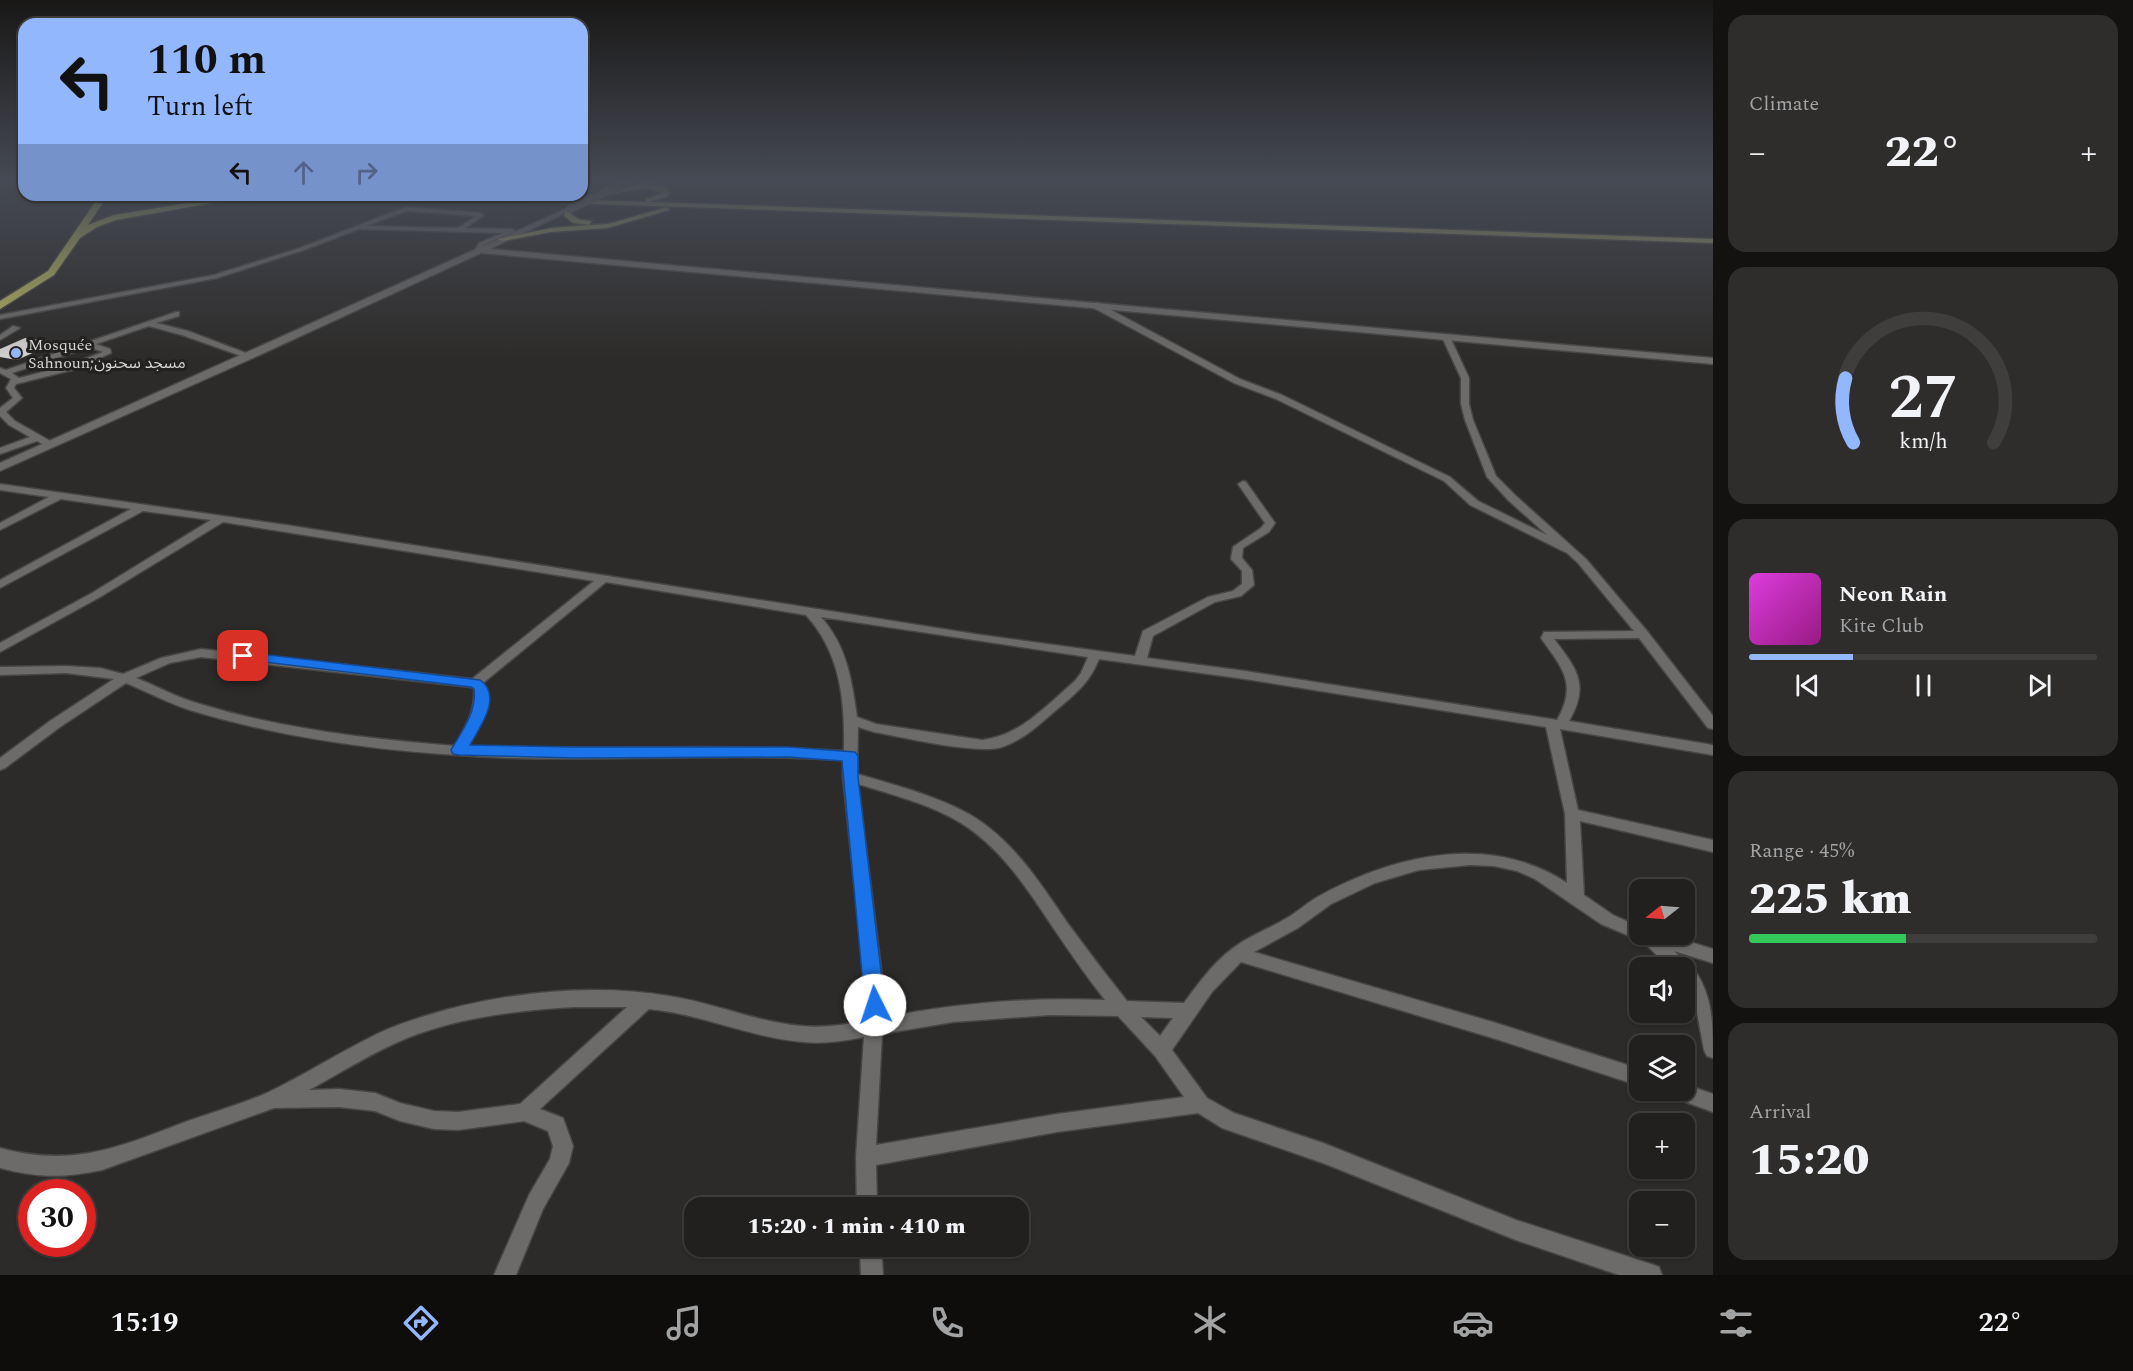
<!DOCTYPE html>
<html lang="en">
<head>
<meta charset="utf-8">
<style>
	body { margin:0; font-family:Spectral,"Noto Sans Arabic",serif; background:#2e2d2c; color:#f1f3f6; height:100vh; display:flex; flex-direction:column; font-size:22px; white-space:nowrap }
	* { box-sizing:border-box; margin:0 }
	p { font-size:20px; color:#a2a3a4 }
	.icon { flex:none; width:33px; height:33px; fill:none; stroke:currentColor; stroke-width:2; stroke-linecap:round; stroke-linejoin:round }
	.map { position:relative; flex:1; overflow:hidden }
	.drawer { display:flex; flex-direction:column; gap:15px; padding:15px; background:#131211; width:420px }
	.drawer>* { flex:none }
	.banner { position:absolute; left:18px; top:18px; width:570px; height:183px; border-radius:18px; box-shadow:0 2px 4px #0004,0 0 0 2px #3f3e3d; background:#93b7fd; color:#111; overflow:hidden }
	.needle { width:39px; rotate:253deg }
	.buttons { position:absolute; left:1629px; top:879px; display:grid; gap:12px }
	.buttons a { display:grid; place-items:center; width:66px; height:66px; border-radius:12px; background:#22201f; box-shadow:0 2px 4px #0004,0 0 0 2px #3f3e3d; font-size:30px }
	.speed { position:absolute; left:18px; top:1179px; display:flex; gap:12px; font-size:30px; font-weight:700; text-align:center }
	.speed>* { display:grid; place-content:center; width:78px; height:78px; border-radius:50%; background:#22201f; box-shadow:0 2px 4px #0004,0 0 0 2px #3f3e3d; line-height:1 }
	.speed .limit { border:9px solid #d22; background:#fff; color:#111 }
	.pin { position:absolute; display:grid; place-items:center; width:51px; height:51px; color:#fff; margin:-26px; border-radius:12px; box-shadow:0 3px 9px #0006 }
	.me { position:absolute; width:66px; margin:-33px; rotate:356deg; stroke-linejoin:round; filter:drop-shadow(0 0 4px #0008) }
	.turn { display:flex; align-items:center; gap:21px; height:126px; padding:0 30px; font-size:27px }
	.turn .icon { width:78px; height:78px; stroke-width:2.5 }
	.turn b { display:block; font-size:42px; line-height:51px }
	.lanes { display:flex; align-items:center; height:57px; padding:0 30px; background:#0003; justify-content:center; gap:30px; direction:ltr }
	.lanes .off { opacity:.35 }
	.big { font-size:45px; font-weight:800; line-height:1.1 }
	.drawer .card { flex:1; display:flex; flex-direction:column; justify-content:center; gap:9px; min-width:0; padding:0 21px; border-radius:18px; background:#2e2d2c }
	.drawer .dial { align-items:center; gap:0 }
	.dial svg { height:156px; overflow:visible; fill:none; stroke:#3f3e3d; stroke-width:7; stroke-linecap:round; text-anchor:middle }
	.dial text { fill:#f1f3f6; stroke:none }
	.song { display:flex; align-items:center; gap:18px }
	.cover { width:72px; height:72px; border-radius:9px; background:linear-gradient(135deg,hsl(300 70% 55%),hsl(310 70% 35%)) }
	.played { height:6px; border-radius:3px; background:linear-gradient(90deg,#93b7fd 30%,#3f3e3d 30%) }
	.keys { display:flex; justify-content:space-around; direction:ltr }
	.heat { display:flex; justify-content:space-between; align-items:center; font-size:33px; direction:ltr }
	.charge { height:9px; border-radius:4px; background:linear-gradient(90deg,#34c759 45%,#3f3e3d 0) }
	.trip { position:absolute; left:684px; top:1197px; width:345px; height:60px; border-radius:18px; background:#22201f; box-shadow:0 2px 4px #0004,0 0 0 2px #3f3e3d; font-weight:800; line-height:60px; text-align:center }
	.dock { display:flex; height:96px; justify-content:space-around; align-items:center; background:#0e0d0c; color:#a2a3a4 }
	.dock .icon { width:42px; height:42px }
	.dock .current { color:#93b7fd }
	.dock b { font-size:27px; color:#f1f3f6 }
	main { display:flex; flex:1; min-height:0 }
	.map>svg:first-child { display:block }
	.building { fill:#d6d2d1 }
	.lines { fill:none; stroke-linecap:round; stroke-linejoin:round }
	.street-casing { stroke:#474644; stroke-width:3 }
	.secondary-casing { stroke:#474644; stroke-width:3 }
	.primary-casing { stroke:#474644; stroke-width:3 }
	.highway-casing { stroke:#474644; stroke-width:3 }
	.street { fill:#6d6b69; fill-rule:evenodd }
	.secondary { fill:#6d6b69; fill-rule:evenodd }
	.primary { fill:#9b9963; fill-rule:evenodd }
	.highway { fill:#b9b85f; fill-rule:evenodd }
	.secondary-bridge-casing { stroke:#474644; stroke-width:9; stroke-linecap:butt }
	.secondary-bridge { stroke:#6d6b69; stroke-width:8 }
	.route { fill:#1a73e8; stroke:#114b97; stroke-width:1.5 }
	.poi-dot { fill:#93b7fd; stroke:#23211f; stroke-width:2 }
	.labels { text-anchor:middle; stroke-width:6; stroke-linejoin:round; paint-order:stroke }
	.far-poi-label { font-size:16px; fill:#d5d4d3; stroke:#23211f; text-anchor:start }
</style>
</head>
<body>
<main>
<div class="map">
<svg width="1713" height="1275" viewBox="0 0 1713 1275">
	<rect width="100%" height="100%" fill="#2d2b29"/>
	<path class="building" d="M25,338L57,342L17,360L0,357V349Z"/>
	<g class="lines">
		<g class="street-casing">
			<g id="street">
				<path d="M406,207L482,213L484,216L465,228L512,229L515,231L484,245L478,252L475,250L479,243L503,233L359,229L304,250L217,278L0,319V315L214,275L300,248ZM407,211L476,216L458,228L366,226Z"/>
				<path d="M1092,303H1098L1240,379L1282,395L1450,477L1478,501L1547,535L1508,500L1487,477L1465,420L1461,404V378L1442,337L1449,335L1469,378V404L1473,420L1496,476L1516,496L1586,559L1647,631L1713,716V729L1708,728L1639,638L1554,639C1577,669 1590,685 1569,721L1713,745V755L1560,729L1578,810L1713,840V852L1580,821L1584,895L1613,915L1640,927V934H1664L1713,949V963L1674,951C1681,958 1689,964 1695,971C1713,996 1713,1027 1713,1058L1707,1056L1704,1050L1696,1007L1684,982V968H1669L1644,942L1601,924L1535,879L1517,871L1494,866L1470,865L1419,870L1375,883L1331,904L1298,928L1254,952L1496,1023L1640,1069V1086L1496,1039L1241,962L1212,992L1172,1050L1207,1098L1234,1113L1323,1143L1516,1220L1651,1264L1659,1267L1662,1275H1619L1516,1240L1323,1163L1222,1128L1198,1113L1057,1132L876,1165L877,1208H857L856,1157L864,1037C844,1041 824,1044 804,1042C751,1038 702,1014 649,1009L540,1109L563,1118L573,1146L569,1163L543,1209L516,1275H494L529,1195L550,1159L553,1146L548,1131L524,1121L458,1130L434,1129L400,1121L375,1111L339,1107L274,1108L102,1170C64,1178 38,1178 0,1168V1148C70,1167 115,1149 180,1124C209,1113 240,1105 269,1092C306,1074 340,1052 377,1034C400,1023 424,1016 449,1009C519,991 598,984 669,996C714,1003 756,1022 802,1026C823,1028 844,1025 865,1021L866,993L843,777V760C733,753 622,761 512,758C405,754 296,742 193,711C170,704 148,692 126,683L60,727L5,768L0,770V758L50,721L114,679L66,673L0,675V667L66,666L100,668L123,674L161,658L201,649L472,679L594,581L223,522L100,597L0,652V643L92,593L211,520L143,511L0,588V580L131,509L61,499L0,530V523L49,497L0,490V484L286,525L981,635L1135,656L1143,631L1208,597L1233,591L1242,584V571L1231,559L1233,547L1261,528L1265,523L1238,484L1243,481L1246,482L1275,523L1269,532L1243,548L1242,558L1252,570L1254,585L1241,596L1215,602L1153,636L1147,658L1245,671L1557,720C1578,683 1562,668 1541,638L1544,632L1634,631L1578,563L1567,553L1470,505L1444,481L1276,399L1234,383L1092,307ZM606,582L806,615C841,654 845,700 844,751C718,743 593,751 468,746C477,731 498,700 483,683ZM821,617L1088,657L1081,673L1075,681C1047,705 1020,736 982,740L876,724L857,717C852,681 847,646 821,617ZM201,657L471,687L474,688C476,710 465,728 455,746C369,739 282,729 200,704C177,698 157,686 136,678L170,663ZM1099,659L1245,679L1546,727L1565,814L1567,883C1491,833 1397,854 1321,895C1309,901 1299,911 1287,918C1269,929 1248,936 1232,949C1213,963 1198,984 1184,1003L1127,1001C1106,975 1086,948 1066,921C1039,881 1012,839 969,814C934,795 895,785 857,774L858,727L874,732C903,737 977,755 1002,747C1023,740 1039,725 1055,711C1075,694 1089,684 1099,659ZM858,784C893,795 930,804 961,823C1001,848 1026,887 1052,926C1069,951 1086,976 1105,1000C1031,997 955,1003 882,1018L884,993ZM575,1007H627L520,1104L458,1112L434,1111L400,1103L375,1093L339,1089L309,1090C342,1072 373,1052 407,1038C460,1017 519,1010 575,1007ZM1050,1015L1118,1016L1155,1056L1184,1097L1057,1114L876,1145L882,1034L953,1022ZM1141,1017L1173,1018L1160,1036Z"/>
				<path d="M176,312H179V316L156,323L188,331L254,356L247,358L182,335L149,326L96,344L110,349L111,353L72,370L16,384L14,388L22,398L6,412L15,421L52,442V446H46L37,441L0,454V448L30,437L9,425L0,416V408L13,398L6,388L11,379L0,373V368L6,370ZM89,347L103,352L66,366L19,378L12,373Z"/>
				<path d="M13,326L20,328L0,340V335Z"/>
				<path d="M1684,1084L1713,1094V1112L1669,1096L1667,1090H1684Z"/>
				<path d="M860,1246H881L883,1275H861Z"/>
			</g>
		</g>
		<g class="secondary-casing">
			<path id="secondary" d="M570,207L572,210L490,249L1713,358V364L481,253L253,358L0,471V463Z"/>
		</g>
		<g class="primary-casing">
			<g id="primary">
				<path d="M646,184L664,187L670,193L666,197L649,202L1713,239V243L425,198L422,196L455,195L646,202V199L663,193L646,188L604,195L601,193L619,187Z"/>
				<path d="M667,207L669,210L608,228L551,232L502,241L498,239L551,228L589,225L573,223L564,216L566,209L570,207L574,209L571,214L578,219L592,221L589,225L608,224Z"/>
			</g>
		</g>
		<g class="highway-casing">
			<g id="highway">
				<path d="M100,195H108L88,225L114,215L238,195H257L116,220L97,227L80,238L54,275L0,309V301L48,271Z"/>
				<path d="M357,195H428L429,196L425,198L361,197Z"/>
			</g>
		</g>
		<use href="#street" class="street"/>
		<use href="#secondary" class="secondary"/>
		<use href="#primary" class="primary"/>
		<use href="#highway" class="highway"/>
		<g class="secondary-bridge-casing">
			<path id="secondary-bridge" d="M570,209L627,182"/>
		</g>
		<use href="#secondary-bridge" class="secondary-bridge"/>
	</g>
	<linearGradient id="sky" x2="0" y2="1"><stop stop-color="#191817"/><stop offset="0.5" stop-color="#464a54"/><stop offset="1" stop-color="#464a54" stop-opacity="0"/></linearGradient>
	<rect width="1713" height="361" fill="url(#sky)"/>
	<path class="route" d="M243,652L480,680C503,696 480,727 470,745L574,747H789L855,752L858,756V777L885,1005L882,1011L875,1014L868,1011L865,1005L842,761L789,757L574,758L459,755L453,754L451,750C462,731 477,712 474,689L471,687L239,659L236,656Z"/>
	<circle class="poi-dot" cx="16" cy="353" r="6"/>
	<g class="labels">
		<g class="far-poi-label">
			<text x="28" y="350">Mosquée<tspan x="28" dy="18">Sahnoun;مسجد سحنون</tspan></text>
		</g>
	</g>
</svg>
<div class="buttons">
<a><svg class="needle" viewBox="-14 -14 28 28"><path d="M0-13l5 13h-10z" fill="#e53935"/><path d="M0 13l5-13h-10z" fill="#a2a3a4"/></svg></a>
<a><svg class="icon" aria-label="sound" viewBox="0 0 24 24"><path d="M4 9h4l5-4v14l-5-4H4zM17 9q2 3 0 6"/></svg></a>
<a><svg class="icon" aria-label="layers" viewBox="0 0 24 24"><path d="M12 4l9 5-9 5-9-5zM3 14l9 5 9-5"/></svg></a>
<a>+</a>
<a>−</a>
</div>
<div class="speed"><div class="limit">30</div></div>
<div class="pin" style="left:243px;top:656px;background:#d93025"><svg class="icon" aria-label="arrive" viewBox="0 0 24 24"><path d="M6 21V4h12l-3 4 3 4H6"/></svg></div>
<svg class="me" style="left:875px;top:1005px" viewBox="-20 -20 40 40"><circle r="19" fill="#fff"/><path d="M0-13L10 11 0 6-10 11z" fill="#1a73e8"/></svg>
<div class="trip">15:20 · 1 min · 410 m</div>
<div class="banner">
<div class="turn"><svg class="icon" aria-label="left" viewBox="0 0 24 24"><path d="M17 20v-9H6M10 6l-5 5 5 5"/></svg><div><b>110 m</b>Turn left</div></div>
<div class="lanes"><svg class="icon" aria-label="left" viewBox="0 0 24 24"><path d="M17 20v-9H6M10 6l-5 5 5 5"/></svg><svg class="icon off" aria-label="ahead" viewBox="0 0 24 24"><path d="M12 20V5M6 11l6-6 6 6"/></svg><svg class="icon off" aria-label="right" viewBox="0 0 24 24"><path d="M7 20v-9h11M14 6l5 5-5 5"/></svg></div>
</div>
</div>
<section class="drawer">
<div class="card"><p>Climate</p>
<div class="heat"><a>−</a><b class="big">22°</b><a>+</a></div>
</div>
<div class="card dial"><svg viewBox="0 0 100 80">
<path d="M14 69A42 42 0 1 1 86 69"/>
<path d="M14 69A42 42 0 0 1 10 36" stroke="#93b7fd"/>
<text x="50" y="56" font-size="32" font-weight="700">27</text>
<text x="50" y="72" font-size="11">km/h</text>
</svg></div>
<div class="card">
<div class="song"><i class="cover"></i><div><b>Neon Rain</b><p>Kite Club</p></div></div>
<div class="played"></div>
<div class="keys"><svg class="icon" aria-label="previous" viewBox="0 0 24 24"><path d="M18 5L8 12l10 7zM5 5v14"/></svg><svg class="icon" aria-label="pause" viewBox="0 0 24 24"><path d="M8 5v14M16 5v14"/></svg><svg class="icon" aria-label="next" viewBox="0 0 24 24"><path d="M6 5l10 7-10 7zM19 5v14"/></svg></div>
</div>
<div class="card"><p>Range · 45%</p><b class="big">225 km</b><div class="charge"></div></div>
<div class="card"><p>Arrival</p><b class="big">15:20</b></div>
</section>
</main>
<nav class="dock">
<b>15:19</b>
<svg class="icon current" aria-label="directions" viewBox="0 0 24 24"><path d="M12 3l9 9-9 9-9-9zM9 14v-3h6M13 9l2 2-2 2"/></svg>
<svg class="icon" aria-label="music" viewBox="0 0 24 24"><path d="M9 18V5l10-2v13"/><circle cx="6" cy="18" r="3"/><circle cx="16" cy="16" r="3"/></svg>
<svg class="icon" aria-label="phone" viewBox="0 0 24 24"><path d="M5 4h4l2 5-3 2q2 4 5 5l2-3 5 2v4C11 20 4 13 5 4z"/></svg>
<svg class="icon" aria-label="climate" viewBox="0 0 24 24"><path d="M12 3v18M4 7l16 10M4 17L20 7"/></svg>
<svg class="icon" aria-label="car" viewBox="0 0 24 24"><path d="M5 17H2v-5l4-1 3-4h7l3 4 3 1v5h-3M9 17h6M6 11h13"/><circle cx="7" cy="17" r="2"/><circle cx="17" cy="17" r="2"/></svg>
<svg class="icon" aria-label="filters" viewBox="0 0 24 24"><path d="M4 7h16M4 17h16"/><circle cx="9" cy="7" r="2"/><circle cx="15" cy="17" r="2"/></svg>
<b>22°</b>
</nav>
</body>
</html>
